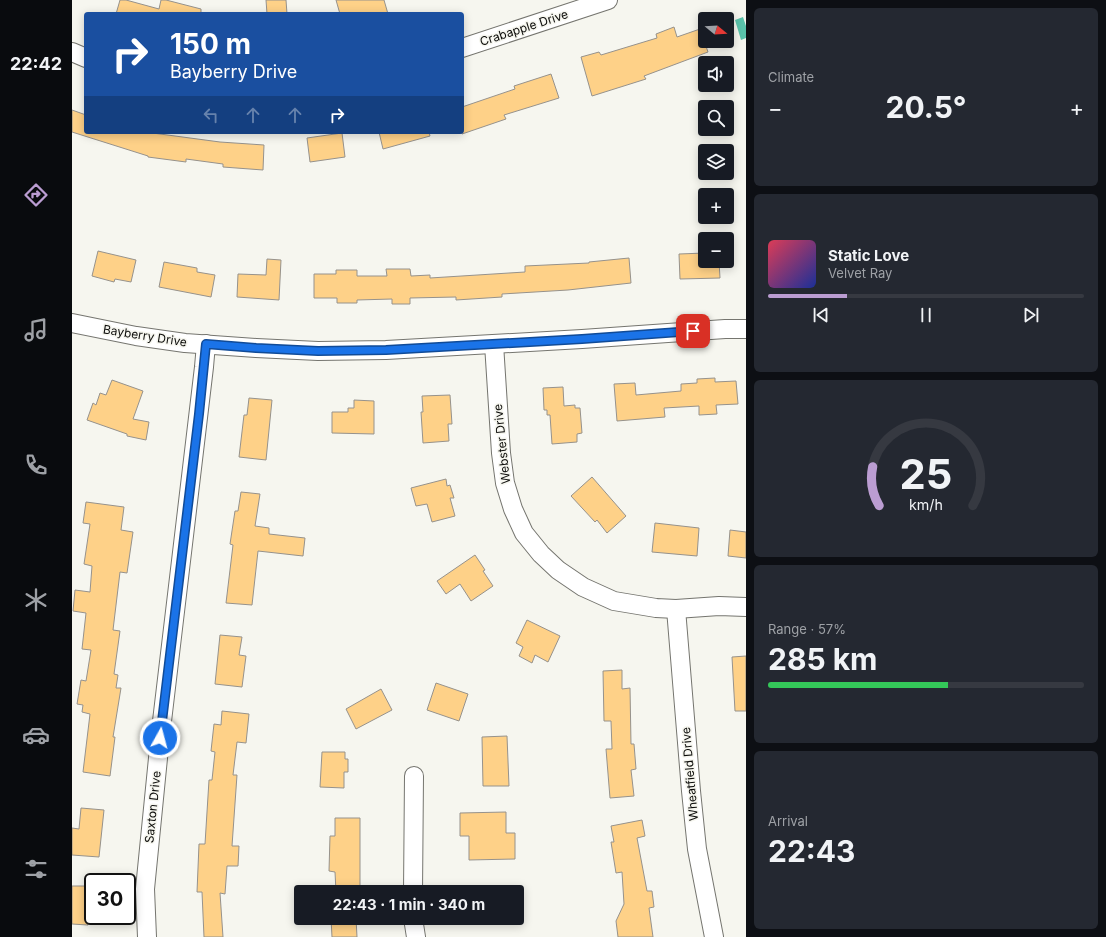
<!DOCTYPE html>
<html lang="en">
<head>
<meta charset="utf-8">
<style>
	body { margin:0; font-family:Inter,sans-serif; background:#242831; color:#f1f3f6; height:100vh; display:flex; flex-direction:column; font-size:15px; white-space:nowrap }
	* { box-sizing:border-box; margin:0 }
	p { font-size:13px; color:#9ea1a6 }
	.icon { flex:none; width:22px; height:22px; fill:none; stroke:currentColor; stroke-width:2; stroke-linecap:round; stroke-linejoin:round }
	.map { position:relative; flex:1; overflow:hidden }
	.side { display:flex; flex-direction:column; gap:8px; padding:8px; background:#0d0f14; width:360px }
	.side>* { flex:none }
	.banner { position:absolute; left:12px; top:12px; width:380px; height:122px; border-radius:4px; box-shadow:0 2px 10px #0003; background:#1a4fa0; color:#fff; overflow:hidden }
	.needle { width:26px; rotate:108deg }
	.controls { position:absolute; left:626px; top:12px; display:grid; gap:8px }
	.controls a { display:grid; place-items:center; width:36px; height:36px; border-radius:4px; background:#171b24; box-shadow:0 2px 10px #0003; font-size:20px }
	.speed { position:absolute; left:12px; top:873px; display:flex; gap:8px; font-size:20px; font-weight:700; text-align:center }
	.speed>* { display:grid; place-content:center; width:52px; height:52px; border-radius:50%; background:#171b24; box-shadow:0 2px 10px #0003; line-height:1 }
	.speed .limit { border:2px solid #111; border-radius:6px; background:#fff; color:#111 }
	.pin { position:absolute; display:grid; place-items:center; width:34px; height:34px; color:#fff; margin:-17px; border-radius:8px; box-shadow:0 2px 6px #0006 }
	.me { position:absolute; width:44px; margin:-22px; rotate:7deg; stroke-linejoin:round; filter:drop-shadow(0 0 3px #0008) }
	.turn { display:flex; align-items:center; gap:14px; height:84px; padding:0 20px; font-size:18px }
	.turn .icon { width:52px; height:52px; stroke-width:2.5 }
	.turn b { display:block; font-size:28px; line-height:34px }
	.lanes { display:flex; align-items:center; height:38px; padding:0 20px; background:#0003; justify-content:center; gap:20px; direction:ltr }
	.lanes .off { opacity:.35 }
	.big { font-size:30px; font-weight:700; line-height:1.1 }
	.side .widget { flex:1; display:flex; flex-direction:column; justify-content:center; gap:6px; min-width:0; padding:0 14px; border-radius:6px; background:#242831 }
	.side .dial { align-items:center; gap:0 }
	.dial svg { height:104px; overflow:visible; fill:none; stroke:#363941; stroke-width:7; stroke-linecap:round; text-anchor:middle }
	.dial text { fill:#f1f3f6; stroke:none }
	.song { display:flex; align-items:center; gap:12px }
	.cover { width:48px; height:48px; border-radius:6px; background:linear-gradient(135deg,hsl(350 70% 55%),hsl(230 70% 35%)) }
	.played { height:4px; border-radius:2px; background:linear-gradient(90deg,#bb9dd2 25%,#363941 25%) }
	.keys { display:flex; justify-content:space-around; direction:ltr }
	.heat { display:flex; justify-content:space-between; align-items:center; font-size:22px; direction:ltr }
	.charge { height:6px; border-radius:3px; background:linear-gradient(90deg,#34c759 57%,#363941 0) }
	.trip { position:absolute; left:222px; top:885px; width:230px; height:40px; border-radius:4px; background:#171b24; box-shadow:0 2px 10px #0003; font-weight:700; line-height:40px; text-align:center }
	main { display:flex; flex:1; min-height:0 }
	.dock { display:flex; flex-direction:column; width:72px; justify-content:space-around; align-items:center; background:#090b0e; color:#9ea1a6 }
	.dock .icon { width:28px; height:28px }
	.dock .selected { color:#bb9dd2 }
	.dock b { font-size:18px; color:#f1f3f6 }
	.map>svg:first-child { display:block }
	.water { fill:#5ac3ab }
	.building { fill:#fed188; stroke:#96928c }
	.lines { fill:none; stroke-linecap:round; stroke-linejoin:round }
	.street-casing { stroke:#75756f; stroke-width:20 }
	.street { stroke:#fff; stroke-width:18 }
	.route-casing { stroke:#114b97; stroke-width:10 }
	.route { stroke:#1a73e8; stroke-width:7 }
	.labels { text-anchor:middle; stroke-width:3; stroke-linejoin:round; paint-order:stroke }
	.street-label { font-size:12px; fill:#0c0c0a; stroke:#f6f6ef }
</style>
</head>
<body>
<main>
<nav class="dock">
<b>22:42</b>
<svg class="icon selected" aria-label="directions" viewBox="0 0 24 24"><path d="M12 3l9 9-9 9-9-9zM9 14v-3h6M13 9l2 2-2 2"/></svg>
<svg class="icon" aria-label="music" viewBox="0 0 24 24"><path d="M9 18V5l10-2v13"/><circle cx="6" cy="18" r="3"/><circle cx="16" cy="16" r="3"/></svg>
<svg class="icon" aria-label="phone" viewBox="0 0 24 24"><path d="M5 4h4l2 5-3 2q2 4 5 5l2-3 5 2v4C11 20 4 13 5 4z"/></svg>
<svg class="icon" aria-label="climate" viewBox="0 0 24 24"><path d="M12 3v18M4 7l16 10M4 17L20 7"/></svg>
<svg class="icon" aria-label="car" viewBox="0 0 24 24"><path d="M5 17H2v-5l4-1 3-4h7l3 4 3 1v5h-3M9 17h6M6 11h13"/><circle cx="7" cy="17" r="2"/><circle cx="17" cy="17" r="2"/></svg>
<svg class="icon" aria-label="filters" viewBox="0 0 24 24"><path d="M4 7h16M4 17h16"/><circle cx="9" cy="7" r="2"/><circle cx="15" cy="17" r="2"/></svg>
</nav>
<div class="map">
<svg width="674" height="937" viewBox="0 0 674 937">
	<rect width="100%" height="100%" fill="#f6f6ef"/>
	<path class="water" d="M671,17L674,26V38L669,40L663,20Z"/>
	<g class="building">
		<path d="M48,0H54L87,9L89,0H94L129,9V14H44Z"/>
		<path d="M194,0H214L215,14H195Z"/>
		<path d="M264,0H312L316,14H268Z"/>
		<path d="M602,27L605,37L628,29L636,52L572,76L574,79L520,96L509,57L527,52L529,55L585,38L584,34Z"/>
		<path d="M479,74L487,98L432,115L434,119L390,134V107L443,89L442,86Z"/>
		<path d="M0,110L14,115V132H73L148,142L192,145L191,170L151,167V164L114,159V162L76,157V156L0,132Z"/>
		<path d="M307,132H357L358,136L311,149Z"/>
		<path d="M270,133L273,157L238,162L235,138Z"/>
		<path d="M26,251L64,260L59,282L43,279L42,282L20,276Z"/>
		<path d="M633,253V261H647L648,278L608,279L607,254Z"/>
		<path d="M557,258L559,283L496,290L430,294V297L384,300V297L338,298V304H320V299L285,300V303H265V298H242V274H264V270H285V276H315L314,269H338L339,276L358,275V278L453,272V266L517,263V262Z"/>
		<path d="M195,259L209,260L207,300L165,297L166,274L194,275Z"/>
		<path d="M92,262L125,268V272L143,275L139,297L87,287Z"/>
		<path d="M643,378V382L664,381L666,404L644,405L645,414L627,415V406L592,408L593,417L545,421L542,384L563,383L564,395L609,391V384L625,383V379Z"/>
		<path d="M40,380L71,391L61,419L77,422L74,440L55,436V434L15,420L21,403L24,405L28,393L34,395Z"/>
		<path d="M491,387L492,406L503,405V408H508L510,433L505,434V442L480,444L478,415H475V410H472L471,388Z"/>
		<path d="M378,395L380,424H376L377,441L351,443L349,412H351L350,396Z"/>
		<path d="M177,398L200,400L194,460L167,457L172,415H175Z"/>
		<path d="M282,400L302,401V434L260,433V412H276V408H282Z"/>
		<path d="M520,477L554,516L535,533L525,520L523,522L499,496Z"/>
		<path d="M374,479L375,486L378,485L382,498H378L383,516L360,522L355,504L344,506L339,488Z"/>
		<path d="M169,492L188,494L183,526L197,528V534L233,538L231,556L186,551L180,605L154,603L161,545L158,544L163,511H166Z"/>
		<path d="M14,502L52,507L49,530L61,532L55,573L48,572L41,630L48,631L42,674L46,675L44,688H49L41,737H43L38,776L11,772L18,714L10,712L11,705L5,704L9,680L14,681L19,650L10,649L14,613L1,611L3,590L18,592L20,566L12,564L18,524L11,523Z"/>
		<path d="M583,523L627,528L625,556L580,552Z"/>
		<path d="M658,530L674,532V558L656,556Z"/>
		<path d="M403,555L413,570L411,571L421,586L399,601L388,584L374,594L365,581Z"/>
		<path d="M455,620L488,636L476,662L463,655L460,663L447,656L451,647L444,643Z"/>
		<path d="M148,635L170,637L167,655L174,656L170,687L143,684Z"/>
		<path d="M674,656V711H663L660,657Z"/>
		<path d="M550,670V689L558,688L559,744H562L564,769L559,770L562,796L538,798L534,749H540L539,721H532L531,671Z"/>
		<path d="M364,683L396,694L387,721L355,710Z"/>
		<path d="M309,689L320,710L284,729L274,709Z"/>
		<path d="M150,711L177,714L174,743L165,742L161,775H165L160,846H167L166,866H155L153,894L148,893L151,937H132L130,892H125L127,844H133L137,780H140L143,752L139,751L142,724L149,725Z"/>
		<path d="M435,736L437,786H411L410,737Z"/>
		<path d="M250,752H273V759H276V772H272V788L248,787Z"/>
		<path d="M9,808L32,810L27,857L0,855V828L7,829Z"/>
		<path d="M434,812V833H443V859L397,860V836H388V813Z"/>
		<path d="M263,818H288V892H264L263,872L257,871L258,836H263Z"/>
		<path d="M570,820L573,836L565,838L575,891H580L582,907L577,908L581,937H546L544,921L552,904L550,872L544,873L539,842H542L539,826Z"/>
		<path d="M0,886H17L16,925L0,924Z"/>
		<path d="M259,918H284L285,937H260Z"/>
	</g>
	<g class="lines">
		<g class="street-casing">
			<g id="street">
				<path d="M390,48L536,0"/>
				<path d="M0,52L14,58"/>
				<path d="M0,323L64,336L113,343L184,348L246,351L314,350L510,339L653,329H674"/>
				<path d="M422,344L429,453L433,483L441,509L452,533L469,554L486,570L511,587L542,601L584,608L604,609L647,606L674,607"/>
				<path d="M604,609L619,791L625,849L642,937"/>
				<path d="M341,892L342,776"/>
				<path d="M341,918L344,937"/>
				<path d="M75,937L73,889L88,738L132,367L134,344"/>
			</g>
		</g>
		<use href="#street" class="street"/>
	</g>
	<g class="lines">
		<g class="route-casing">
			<path id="route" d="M88,738L127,414L134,344L184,348L246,351L314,350L510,339L621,331"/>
		</g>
		<use href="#route" class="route"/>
	</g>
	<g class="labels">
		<g class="street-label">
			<text transform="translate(452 28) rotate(-18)" y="4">Crabapple Drive</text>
			<text transform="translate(73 336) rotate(9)" y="4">Bayberry Drive</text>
			<text transform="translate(430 444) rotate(-96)" y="4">Webster Drive</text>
			<text transform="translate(618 774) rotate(-95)" y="4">Wheatfield Drive</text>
			<text transform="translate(81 807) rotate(-84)" y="4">Saxton Drive</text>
		</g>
	</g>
</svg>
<div class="controls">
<a><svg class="needle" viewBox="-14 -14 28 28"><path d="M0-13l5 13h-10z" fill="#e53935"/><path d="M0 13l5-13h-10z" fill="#9ea1a6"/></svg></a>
<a><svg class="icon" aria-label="sound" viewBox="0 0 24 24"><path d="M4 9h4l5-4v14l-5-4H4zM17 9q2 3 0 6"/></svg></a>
<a><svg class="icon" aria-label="search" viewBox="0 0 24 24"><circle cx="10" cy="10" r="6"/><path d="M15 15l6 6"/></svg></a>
<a><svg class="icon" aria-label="layers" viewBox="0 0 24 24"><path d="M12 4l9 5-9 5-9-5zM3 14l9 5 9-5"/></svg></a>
<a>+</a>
<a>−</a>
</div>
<div class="speed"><div class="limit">30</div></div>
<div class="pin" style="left:621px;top:331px;background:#d93025"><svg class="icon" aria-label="arrive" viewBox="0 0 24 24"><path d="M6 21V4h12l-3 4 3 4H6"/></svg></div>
<svg class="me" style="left:88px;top:738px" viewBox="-20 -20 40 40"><circle r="17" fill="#1a73e8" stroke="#fff" stroke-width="3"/><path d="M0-11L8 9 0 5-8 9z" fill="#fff"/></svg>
<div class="trip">22:43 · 1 min · 340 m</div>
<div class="banner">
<div class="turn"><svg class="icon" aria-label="right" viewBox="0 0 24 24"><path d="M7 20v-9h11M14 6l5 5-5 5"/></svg><div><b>150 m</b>Bayberry Drive</div></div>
<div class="lanes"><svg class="icon off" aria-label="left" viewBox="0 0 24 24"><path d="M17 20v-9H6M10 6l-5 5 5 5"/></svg><svg class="icon off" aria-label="ahead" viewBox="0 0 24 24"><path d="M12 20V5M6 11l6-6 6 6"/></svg><svg class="icon off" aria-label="ahead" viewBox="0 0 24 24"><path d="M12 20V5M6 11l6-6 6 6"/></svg><svg class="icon" aria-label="right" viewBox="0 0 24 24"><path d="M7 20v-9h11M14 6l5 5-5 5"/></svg></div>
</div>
</div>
<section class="side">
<div class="widget"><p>Climate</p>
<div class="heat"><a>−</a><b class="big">20.5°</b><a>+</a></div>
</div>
<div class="widget">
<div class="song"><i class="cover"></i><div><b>Static Love</b><p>Velvet Ray</p></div></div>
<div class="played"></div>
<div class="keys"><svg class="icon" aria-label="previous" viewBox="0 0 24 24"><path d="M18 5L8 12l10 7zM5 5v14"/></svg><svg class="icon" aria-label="pause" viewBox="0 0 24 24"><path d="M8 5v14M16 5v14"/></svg><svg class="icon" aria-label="next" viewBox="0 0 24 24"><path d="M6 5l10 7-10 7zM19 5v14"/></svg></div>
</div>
<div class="widget dial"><svg viewBox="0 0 100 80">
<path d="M14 69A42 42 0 1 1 86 69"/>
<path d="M14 69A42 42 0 0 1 9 39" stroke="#bb9dd2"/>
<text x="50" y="56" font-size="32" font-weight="700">25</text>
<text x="50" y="72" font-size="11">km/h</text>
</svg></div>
<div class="widget"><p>Range · 57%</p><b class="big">285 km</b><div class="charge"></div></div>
<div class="widget"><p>Arrival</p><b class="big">22:43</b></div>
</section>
</main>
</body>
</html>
